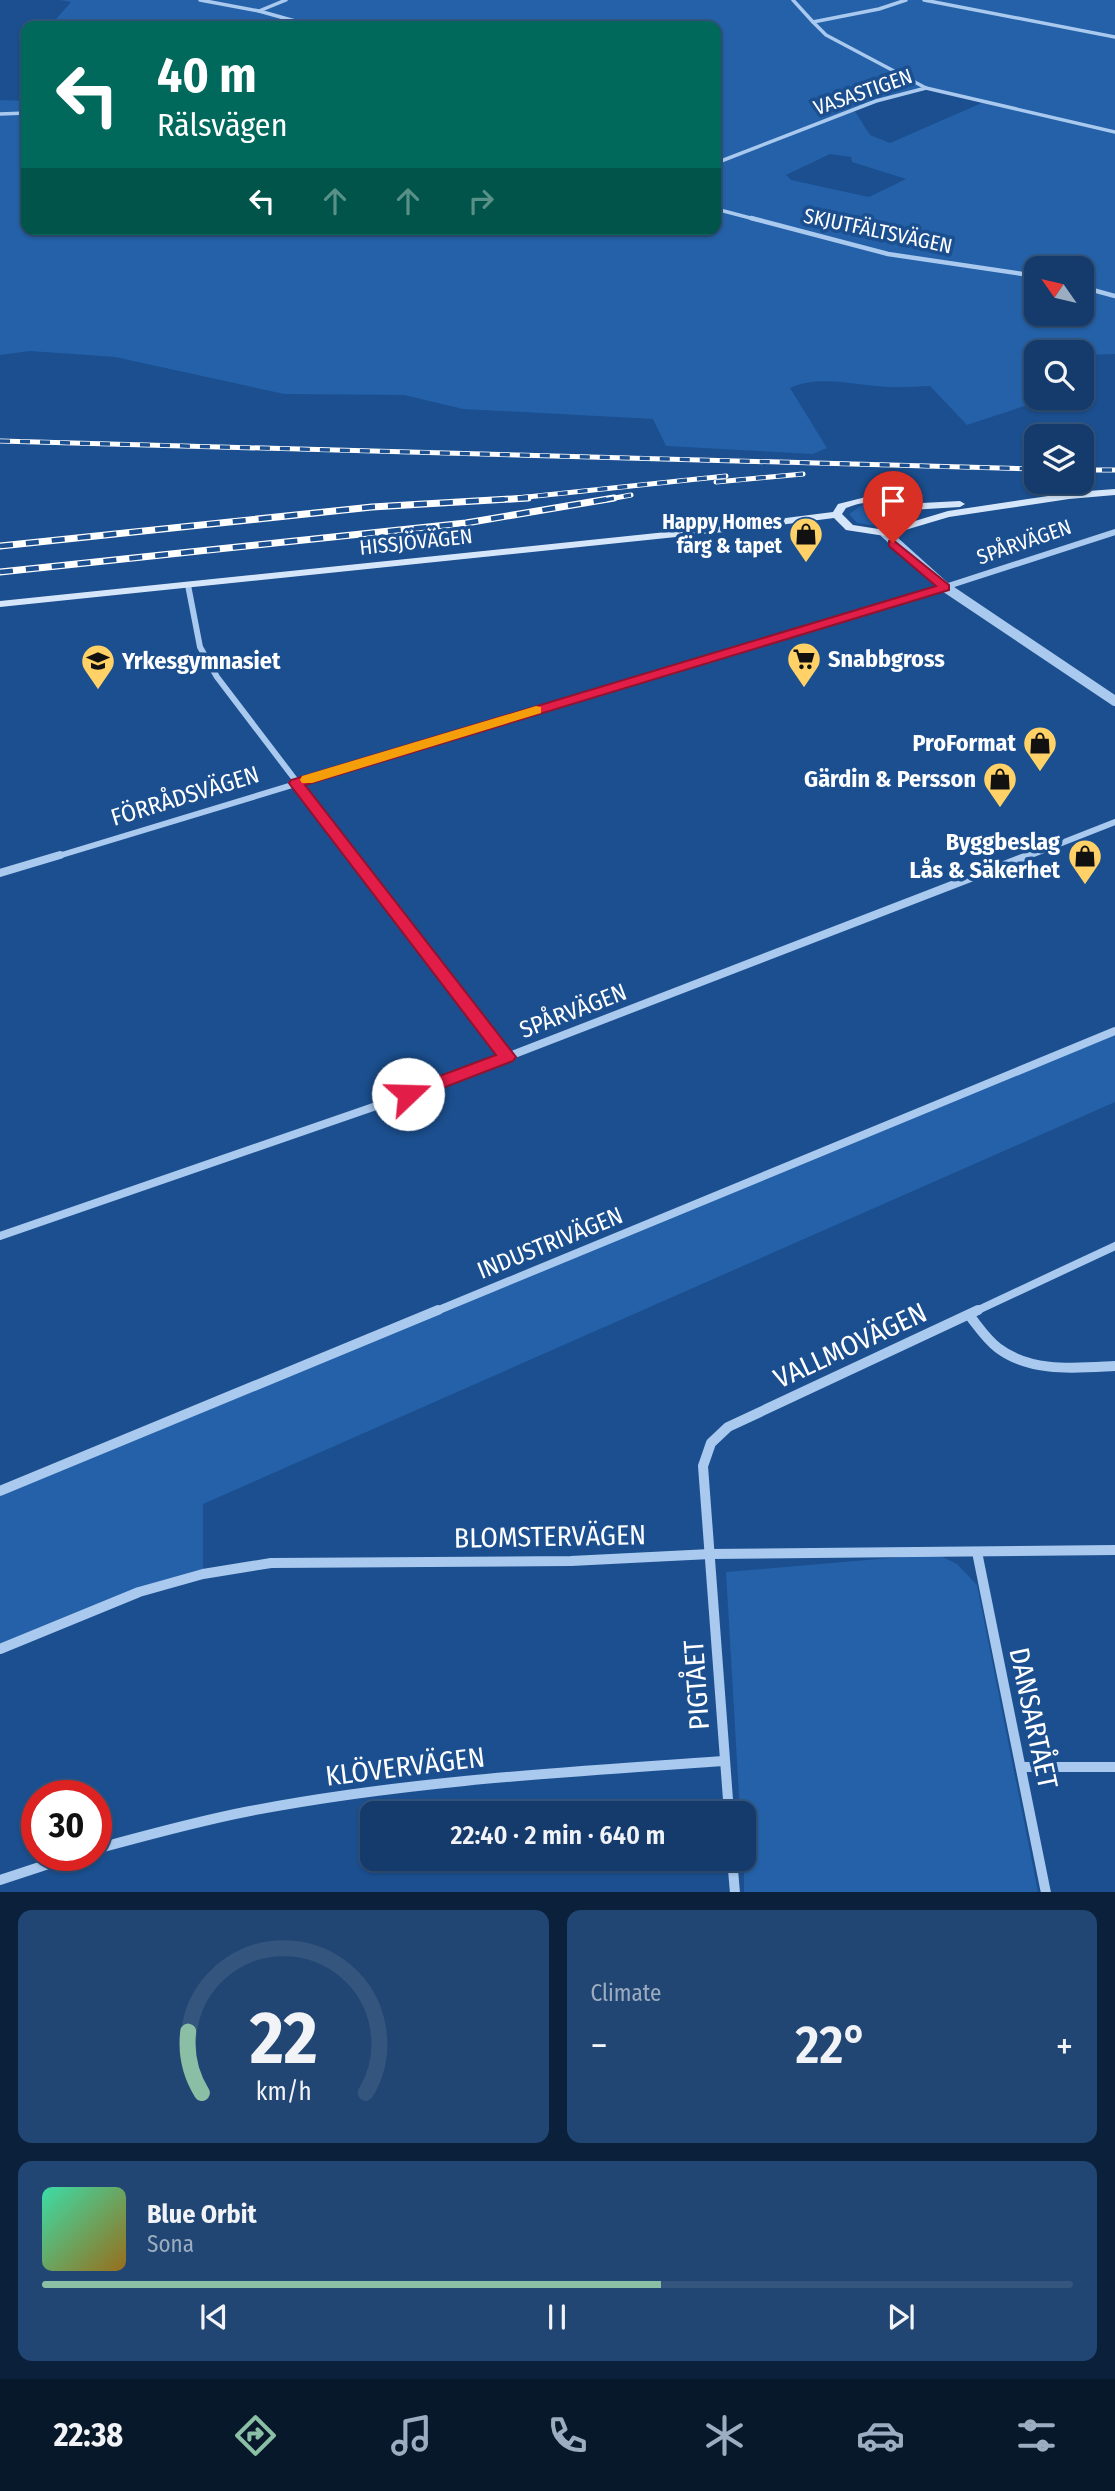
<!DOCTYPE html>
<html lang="en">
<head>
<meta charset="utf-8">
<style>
	body { margin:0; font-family:"Fira Sans Condensed",sans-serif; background:#214673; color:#f1f3f6; height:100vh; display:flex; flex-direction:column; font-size:26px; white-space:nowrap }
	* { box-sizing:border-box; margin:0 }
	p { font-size:23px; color:#9dadc1 }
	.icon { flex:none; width:38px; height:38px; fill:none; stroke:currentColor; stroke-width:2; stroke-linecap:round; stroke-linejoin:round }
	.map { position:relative; height:1892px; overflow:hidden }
	.side { display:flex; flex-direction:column; gap:18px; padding:18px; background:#0b203b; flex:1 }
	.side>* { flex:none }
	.guide { position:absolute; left:21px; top:21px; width:700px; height:214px; border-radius:14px; box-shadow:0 2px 5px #0004,0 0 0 2px #33557e; background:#00695c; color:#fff; overflow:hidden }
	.needle { width:46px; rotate:304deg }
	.controls { position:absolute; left:1024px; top:256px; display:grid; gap:14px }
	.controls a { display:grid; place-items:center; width:70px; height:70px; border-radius:14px; background:#143b6b; box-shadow:0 2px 5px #0004,0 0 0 2px #33557e; font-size:35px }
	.speed { position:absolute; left:21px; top:1780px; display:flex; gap:14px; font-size:35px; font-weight:700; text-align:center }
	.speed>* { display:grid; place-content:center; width:91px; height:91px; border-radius:50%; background:#143b6b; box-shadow:0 2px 5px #0004,0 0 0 2px #33557e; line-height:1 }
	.speed .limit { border:10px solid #d22; background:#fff; color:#111 }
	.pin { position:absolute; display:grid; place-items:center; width:60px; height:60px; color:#fff; margin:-72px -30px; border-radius:50% 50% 50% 0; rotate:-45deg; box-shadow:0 0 7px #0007 }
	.pin .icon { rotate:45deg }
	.me { position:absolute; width:77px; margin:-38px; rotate:69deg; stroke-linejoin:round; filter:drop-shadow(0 0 5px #0008) }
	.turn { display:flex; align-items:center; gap:24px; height:147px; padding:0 21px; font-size:32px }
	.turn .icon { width:91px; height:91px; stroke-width:2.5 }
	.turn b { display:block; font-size:49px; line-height:60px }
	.lanes { display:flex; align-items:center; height:66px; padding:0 21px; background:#0003; justify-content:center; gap:35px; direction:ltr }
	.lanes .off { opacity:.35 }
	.big { font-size:52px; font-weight:600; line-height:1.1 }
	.side .tile { flex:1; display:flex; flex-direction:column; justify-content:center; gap:10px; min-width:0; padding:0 24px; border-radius:14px; background:#214673 }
	.side .dial { align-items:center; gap:0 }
	.dial svg { height:182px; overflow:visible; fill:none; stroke:#33557e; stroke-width:7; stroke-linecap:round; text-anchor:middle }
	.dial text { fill:#f1f3f6; stroke:none }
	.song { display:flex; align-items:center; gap:21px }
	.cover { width:84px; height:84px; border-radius:10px; background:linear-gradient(135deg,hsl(160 70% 55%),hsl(40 70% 35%)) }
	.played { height:7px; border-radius:4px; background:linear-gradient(90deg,#8abfa5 60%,#33557e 60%) }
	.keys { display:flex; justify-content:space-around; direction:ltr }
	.heat { display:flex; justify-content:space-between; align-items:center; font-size:38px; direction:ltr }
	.side .tiles { flex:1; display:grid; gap:18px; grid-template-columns:1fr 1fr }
	.tile:last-child { grid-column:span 2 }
	.trip { position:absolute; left:360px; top:1801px; width:396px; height:70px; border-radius:14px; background:#143b6b; box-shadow:0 2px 5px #0004,0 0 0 2px #33557e; font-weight:600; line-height:70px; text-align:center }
	.dock { display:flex; height:112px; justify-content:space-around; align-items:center; background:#08182b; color:#9dadc1 }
	.dock .icon { width:49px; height:49px }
	.dock .current { color:#8abfa5 }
	.dock b { font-size:32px; color:#f1f3f6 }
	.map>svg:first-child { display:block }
	.green { fill:#2461a8; fill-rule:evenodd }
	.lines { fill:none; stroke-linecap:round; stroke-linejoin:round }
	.minor-far4 { stroke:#a9c9ee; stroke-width:3.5 }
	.minor-far3 { stroke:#a9c9ee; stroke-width:4.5 }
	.minor-far2 { stroke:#a9c9ee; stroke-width:6 }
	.minor-far1 { stroke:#a9c9ee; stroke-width:8 }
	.minor { stroke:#a9c9ee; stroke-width:10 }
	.tertiary { stroke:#a9c9ee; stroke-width:10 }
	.secondary { fill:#d6e6fa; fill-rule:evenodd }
	.rail-far1-casing { stroke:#fff; stroke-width:5 }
	.rail-casing { stroke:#fff; stroke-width:7 }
	.rail-far1 { stroke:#1b4f8f; stroke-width:3.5; stroke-dasharray:10; stroke-linecap:butt }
	.rail { stroke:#1b4f8f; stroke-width:4.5; stroke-dasharray:13; stroke-linecap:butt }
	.route { fill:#e11d48; stroke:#92132f; stroke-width:2 }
	.slow { fill:#f59e0b }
	.labels { text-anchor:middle; stroke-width:7; stroke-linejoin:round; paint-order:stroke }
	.far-street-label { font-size:21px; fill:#fff; stroke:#1b4f8f }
	.far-poi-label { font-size:21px; font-weight:bold; fill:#fff; stroke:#1b4f8f; text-anchor:end }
	.poi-label { font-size:24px; font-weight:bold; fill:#fff; stroke:#1b4f8f; text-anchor:end }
	.street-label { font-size:24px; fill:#fff; stroke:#1b4f8f }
	.near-street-label { font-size:28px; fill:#fff; stroke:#1b4f8f }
</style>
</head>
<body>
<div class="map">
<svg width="1115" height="1893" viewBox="0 0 1115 1893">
	<rect width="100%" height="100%" fill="#1b4f8f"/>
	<g class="green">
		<path d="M60,0H1115V354L1082,355V352H1036V397H1052L967,425L930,386C917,386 903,388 890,387C857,386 821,374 790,388L827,448L813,454L666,446L653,419L463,409L404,395L284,394L115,357L30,351L0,355V100L26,101V229H716V26H50L71,2ZM926,88L984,102L890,143L870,135L854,110ZM830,154L851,157L852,162L906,179L869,197L791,180L786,175ZM1036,268H1082V313H1036Z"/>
		<path d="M861,506C874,505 888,505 895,516V520L879,526L857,523L849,514Z"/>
		<path d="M1115,1031V1102L203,1504V1574L139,1592L0,1649V1491Z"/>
		<path d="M937,1554L957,1564L977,1585L1038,1892H744V1813H740L726,1572Z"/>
	</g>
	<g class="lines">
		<g class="minor-far4">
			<path d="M200,0L259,11L313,26"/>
			<path d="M793,0L813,22"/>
			<path d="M906,0L879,9L813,22L826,35L926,88L1115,132"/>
			<path d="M924,0L1115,37"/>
			<path d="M259,11L286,0"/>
			<path d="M0,114L26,113"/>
			<path d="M716,163L876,101L926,88"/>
			<path d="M716,209L758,220"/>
		</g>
		<g class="minor-far3">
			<path d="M751,218L888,254L1036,276"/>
			<path d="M1082,287L1115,296"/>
		</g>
		<g class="minor-far2">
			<path d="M188,585L200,647L217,677L354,857"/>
			<path d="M55,857L945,587L1115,532"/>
			<path d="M1026,857L1115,822"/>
		</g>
		<g class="minor-far1">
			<path d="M353,855L507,1057"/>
			<path d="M0,873L60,855"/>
			<path d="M0,1236L408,1095L1030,855"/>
			<path d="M434,1312L1115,1031"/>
			<path d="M974,1312L1115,1246"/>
		</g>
		<g class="minor">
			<path d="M969,1315C978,1326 986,1339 998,1348C1031,1373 1076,1368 1115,1366"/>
			<path d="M0,1491L438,1310"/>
			<path d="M977,1552L1046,1893"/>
			<path d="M0,1649L139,1592L203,1574L271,1563L571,1561L710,1554L1115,1550"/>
			<path d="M1022,1767H1115"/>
			<path d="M729,1813L703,1466L711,1443L728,1427L978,1310"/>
			<path d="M96,1849C147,1835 198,1821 250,1811C406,1781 566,1772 724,1761"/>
			<path d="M732,1858L735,1893"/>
			<path d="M0,1880L76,1855"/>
		</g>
		<path class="tertiary" d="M885,533L945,587L1115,701"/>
		<path class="secondary" d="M1115,489V495L1069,499L949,517L885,536L846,530L834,518L724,532L0,607V601L724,526L833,512L838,504L866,497H884L903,504L960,501L965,504L960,507L910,510V513L906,514C881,504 874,497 846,508L842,514L853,525L885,530L948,511L1075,492Z"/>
		<g class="rail-far1-casing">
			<g id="rail-far1">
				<path d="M0,441L1036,469"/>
				<path d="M1082,470H1115"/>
				<path d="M716,482L803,474"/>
				<path d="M498,500L726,476"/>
				<path d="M604,500L631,495"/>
			</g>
		</g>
		<g class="rail-casing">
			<g id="rail">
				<path d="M0,546L372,507L528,498"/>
				<path d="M0,572L466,523L614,498"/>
			</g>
		</g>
		<use href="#rail-far1" class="rail-far1"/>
		<use href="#rail" class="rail"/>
	</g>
	<path class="route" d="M893,540L949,585V590L305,785L516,1057L513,1061L414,1099H402L399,1094L402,1090L496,1055L291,786L289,783L291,780L936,586L889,546V541Z"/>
	<path class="slow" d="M536,706L541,707V713L312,783H302L300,780L302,776Z"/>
	<defs>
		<g id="shop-pin" transform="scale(1.75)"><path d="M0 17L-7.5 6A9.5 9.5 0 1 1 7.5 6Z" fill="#ffd166" stroke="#1b4f8f"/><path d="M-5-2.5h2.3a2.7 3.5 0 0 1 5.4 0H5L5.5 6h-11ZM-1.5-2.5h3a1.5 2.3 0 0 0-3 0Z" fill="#111"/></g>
		<g id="supermarket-pin" transform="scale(1.75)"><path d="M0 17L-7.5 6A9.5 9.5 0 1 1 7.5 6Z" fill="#ffd166" stroke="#1b4f8f"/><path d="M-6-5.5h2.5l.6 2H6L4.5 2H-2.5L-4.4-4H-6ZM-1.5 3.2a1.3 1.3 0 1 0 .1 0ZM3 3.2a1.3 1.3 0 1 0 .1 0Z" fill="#111"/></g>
		<g id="school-pin" transform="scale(1.75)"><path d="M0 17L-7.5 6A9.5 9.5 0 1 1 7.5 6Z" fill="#ffd166" stroke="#1b4f8f"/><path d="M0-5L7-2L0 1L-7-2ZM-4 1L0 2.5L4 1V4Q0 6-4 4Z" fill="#111"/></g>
	</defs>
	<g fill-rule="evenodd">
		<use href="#shop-pin" x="806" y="534"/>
		<use href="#supermarket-pin" x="804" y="659"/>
		<use href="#school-pin" x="98" y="661"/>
		<use href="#shop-pin" x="1040" y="743"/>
		<use href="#shop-pin" x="1000" y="779"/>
		<use href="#shop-pin" x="1085" y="856"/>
	</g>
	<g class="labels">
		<g class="far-street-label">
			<text transform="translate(863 92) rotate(-19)" y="7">VASASTIGEN</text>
			<text transform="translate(878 231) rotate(12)" y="7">SKJUTFÄLTSVÄGEN</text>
			<text transform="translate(416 542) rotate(-6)" y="7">HISSJÖVÄGEN</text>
			<text transform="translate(1024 542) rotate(-19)" y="7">SPÅRVÄGEN</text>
		</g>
		<g class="far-poi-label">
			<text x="782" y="529">Happy Homes<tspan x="782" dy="24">färg &amp; tapet</tspan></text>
		</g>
		<g class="poi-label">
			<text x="828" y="667" text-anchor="start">Snabbgross</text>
			<text x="122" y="669" text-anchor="start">Yrkesgymnasiet</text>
			<text x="1016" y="751">ProFormat</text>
			<text x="976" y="787">Gärdin &amp; Persson</text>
			<text x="1060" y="850">Byggbeslag<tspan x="1060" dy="28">Lås &amp; Säkerhet</tspan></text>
		</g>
		<g class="street-label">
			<text transform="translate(185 796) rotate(-17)" y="8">FÖRRÅDSVÄGEN</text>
			<text transform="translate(573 1011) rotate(-21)" y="8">SPÅRVÄGEN</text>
			<text transform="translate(550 1243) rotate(-22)" y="8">INDUSTRIVÄGEN</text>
		</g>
		<g class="near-street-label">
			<text transform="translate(850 1345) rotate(-25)" y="10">VALLMOVÄGEN</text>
			<text transform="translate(550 1536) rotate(-1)" y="10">BLOMSTERVÄGEN</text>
			<text transform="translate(696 1685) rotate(-94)" y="10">PIGTÅET</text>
			<text transform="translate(1034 1718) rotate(78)" y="10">DANSARTÅET</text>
			<text transform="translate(405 1766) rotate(-7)" y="10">KLÖVERVÄGEN</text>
		</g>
	</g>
</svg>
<div class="controls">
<a><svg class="needle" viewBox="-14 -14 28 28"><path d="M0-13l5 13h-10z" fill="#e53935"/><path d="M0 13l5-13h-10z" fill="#9dadc1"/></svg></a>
<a><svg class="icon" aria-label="search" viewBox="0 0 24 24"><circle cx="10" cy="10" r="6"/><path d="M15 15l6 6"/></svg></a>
<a><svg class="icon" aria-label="layers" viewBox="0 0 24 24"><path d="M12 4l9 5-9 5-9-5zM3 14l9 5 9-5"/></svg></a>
</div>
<div class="speed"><div class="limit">30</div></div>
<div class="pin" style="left:893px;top:543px;background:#d93025"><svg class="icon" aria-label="arrive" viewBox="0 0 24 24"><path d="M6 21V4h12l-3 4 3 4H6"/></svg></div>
<svg class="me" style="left:408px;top:1094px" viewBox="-20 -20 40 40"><circle r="19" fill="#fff"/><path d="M0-13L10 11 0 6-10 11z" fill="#e11d48"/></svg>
<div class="trip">22:40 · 2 min · 640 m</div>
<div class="guide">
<div class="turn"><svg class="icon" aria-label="left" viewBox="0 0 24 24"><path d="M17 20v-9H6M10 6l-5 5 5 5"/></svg><div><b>40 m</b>Rälsvägen</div></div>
<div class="lanes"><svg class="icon" aria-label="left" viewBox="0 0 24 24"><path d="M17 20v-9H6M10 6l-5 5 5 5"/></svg><svg class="icon off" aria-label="ahead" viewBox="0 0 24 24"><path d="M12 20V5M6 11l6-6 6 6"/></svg><svg class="icon off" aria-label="ahead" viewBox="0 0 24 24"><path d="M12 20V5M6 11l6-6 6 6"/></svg><svg class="icon off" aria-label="right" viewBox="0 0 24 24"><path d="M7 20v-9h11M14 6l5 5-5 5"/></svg></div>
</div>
</div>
<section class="side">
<div class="tiles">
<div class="tile dial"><svg viewBox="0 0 100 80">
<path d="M14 69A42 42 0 1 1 86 69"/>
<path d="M14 69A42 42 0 0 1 8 42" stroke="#8abfa5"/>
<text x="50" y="56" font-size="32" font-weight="700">22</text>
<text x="50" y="72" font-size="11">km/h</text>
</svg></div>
<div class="tile"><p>Climate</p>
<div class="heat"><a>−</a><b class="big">22°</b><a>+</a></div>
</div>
<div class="tile">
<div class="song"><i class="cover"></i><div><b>Blue Orbit</b><p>Sona</p></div></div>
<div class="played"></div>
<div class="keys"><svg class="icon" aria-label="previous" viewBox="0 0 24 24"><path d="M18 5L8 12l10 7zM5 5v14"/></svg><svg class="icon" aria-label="pause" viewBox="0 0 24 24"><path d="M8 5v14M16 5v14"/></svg><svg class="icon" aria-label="next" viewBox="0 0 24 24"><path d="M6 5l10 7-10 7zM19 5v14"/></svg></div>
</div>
</div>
</section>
<nav class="dock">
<b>22:38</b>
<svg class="icon current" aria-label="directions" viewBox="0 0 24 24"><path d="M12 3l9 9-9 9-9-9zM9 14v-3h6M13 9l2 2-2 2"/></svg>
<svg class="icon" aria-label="music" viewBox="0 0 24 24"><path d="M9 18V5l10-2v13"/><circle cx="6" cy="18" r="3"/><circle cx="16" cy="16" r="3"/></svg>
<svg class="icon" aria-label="phone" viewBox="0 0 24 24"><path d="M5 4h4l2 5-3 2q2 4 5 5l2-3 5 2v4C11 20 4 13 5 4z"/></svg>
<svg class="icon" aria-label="climate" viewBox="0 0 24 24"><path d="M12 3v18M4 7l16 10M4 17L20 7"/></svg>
<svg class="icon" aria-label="car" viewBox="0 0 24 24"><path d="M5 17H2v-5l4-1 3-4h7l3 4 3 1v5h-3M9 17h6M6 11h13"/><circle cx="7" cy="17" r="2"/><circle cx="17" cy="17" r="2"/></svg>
<svg class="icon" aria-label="filters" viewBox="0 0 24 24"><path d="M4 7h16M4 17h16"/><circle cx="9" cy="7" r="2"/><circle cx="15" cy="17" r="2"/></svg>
</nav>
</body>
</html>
